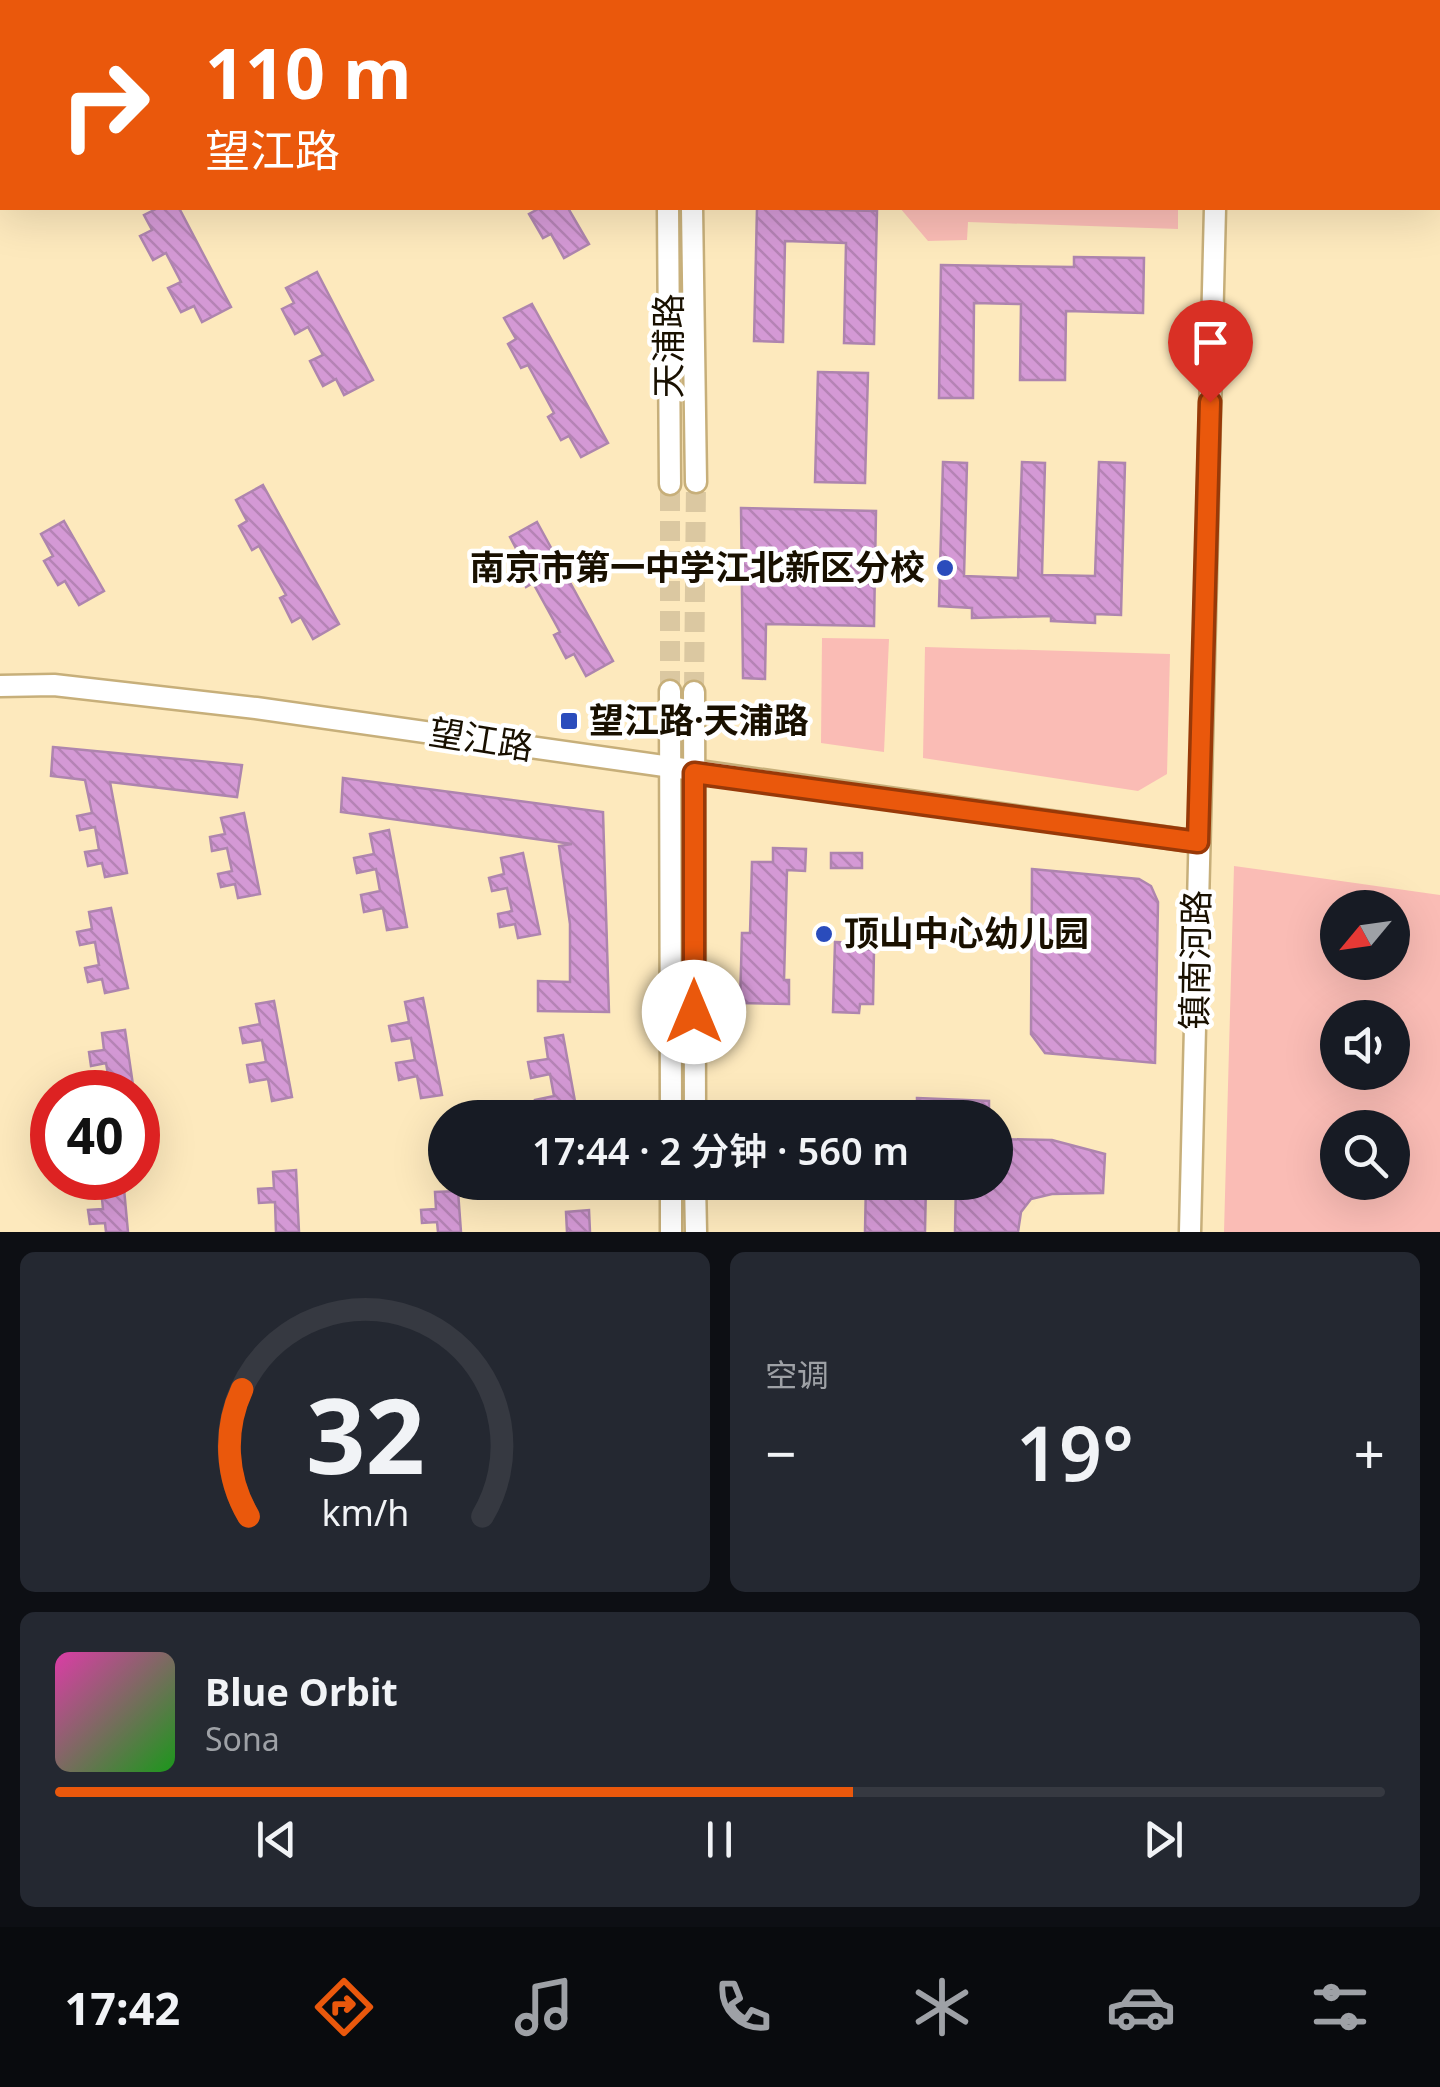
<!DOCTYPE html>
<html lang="zh">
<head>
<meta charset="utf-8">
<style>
	body { margin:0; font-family:"Noto Sans","Noto Sans SC",sans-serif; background:#242831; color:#f1f3f6; height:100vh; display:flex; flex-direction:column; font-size:38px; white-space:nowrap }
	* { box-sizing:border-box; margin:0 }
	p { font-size:32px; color:#9ea1a6 }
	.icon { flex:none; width:55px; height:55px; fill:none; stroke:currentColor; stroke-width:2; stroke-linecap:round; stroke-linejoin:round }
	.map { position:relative; height:1232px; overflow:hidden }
	.panel { display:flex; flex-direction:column; gap:20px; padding:20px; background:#0d0f14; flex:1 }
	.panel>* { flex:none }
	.guide { position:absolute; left:0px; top:0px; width:1440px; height:210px; box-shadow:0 10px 40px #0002; background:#ea580c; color:#fff; overflow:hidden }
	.needle { width:65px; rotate:241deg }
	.controls { position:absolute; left:1320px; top:890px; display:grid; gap:20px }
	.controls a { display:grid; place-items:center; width:90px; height:90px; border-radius:50%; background:#171b24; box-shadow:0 10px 40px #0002; font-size:50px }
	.speed { position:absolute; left:30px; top:1070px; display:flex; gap:20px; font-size:50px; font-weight:700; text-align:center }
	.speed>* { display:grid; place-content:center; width:130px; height:130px; border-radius:50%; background:#171b24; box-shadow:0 10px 40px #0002; line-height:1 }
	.speed .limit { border:15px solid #d22; background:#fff; color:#111 }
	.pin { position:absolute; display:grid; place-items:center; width:85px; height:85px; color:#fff; margin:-102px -42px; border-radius:50% 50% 50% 0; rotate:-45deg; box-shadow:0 0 10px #0007 }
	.pin .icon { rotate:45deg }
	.me { position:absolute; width:110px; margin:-55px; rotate:0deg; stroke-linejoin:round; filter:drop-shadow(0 0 8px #0008) }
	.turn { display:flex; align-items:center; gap:35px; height:210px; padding:0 40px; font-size:45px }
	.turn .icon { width:130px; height:130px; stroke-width:2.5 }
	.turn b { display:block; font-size:70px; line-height:85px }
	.big { font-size:75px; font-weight:600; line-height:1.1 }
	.panel .widget { flex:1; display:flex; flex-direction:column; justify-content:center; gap:15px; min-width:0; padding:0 35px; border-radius:15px; background:#242831 }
	.panel .dial { align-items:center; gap:0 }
	.dial svg { height:260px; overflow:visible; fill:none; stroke:#363941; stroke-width:7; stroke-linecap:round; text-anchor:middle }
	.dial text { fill:#f1f3f6; stroke:none }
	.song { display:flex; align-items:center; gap:30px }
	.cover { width:120px; height:120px; border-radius:15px; background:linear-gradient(135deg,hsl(320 70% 55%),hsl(120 70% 35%)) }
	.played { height:10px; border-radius:5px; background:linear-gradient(90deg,#ea580c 60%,#363941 60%) }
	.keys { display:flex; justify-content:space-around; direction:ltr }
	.heat { display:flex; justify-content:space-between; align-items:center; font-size:55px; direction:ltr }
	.panel .tiles { flex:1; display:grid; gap:20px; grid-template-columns:1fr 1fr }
	.widget:last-child { grid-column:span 2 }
	.trip { position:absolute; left:428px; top:1100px; width:585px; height:100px; border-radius:50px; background:#171b24; box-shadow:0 10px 40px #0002; font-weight:600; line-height:100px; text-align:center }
	.tabs { display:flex; height:160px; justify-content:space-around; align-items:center; background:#090b0e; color:#9ea1a6 }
	.tabs .icon { width:70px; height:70px }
	.tabs .selected { color:#ea580c }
	.tabs b { font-size:45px; color:#f1f3f6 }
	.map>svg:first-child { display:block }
	.green { fill:#fabcb5; fill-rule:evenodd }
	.building { fill:url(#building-back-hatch); stroke:#ae85ae; stroke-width:2.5 }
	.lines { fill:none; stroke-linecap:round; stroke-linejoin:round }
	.minor-tunnel { stroke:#dbc8a1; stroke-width:20; stroke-dasharray:20 10; stroke-linecap:butt }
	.minor-casing { stroke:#c7af7a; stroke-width:25 }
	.highway-casing { stroke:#fff; stroke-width:32 }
	.minor { stroke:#fff; stroke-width:20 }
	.highway { stroke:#ae8d40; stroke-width:28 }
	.route-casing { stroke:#983908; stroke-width:25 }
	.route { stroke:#ea580c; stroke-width:18 }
	.poi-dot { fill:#2a4cbc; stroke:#fff; stroke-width:4 }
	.labels { text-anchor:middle; stroke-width:9; stroke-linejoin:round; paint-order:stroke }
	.street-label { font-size:35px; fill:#191000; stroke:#fff }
	.poi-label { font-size:35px; font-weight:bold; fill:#191000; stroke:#fff; text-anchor:start }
</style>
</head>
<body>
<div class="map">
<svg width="1440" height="1232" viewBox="0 0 1440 1232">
	<defs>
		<pattern id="building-back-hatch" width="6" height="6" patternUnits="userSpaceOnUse" patternTransform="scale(2.5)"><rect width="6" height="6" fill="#d499d5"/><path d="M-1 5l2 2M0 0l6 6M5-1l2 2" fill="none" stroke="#b583b5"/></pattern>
	</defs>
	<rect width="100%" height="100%" fill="#fde9bd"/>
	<g class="green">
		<path d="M900,208H1178V229L968,222L967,240L928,241Z"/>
		<path d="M822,638L889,639L884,752L821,743Z"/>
		<path d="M925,647L1170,654L1167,774L1138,791L923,758Z"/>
		<path d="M1234,866L1440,895V1232H1224ZM1338,908H1392V962H1338ZM1338,1018H1392V1072H1338ZM1338,1128H1392V1182H1338Z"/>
	</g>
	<g class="building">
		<path d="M158,208H179L231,307L202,322L194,306L181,312L168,288L181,282L166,253L153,260L140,236L152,230L144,215Z"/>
		<path d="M540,208H568L589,244L564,258L551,234L543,238L529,214Z"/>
		<path d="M757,208L877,211L874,344L844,343L846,243L785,241L783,342L754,341Z"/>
		<path d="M1074,257L1144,258L1143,313L1066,311L1065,380H1020L1021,304L974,303L973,398H939L941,265L1074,267Z"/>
		<path d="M317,272L373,380L344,395L336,379L323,386L310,361L323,355L308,327L295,334L282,309L294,303L286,288Z"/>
		<path d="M532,304L608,443L581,457L569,436L561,440L548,417L554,413L528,365L521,368L508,344L516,339L504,318Z"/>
		<path d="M818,372L868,373L865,483L815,482Z"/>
		<path d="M943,462L967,463L964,576L1018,578L1022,462L1045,463L1042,575L1095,576L1099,462L1125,463L1121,615L1095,614V623L1051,621V616L972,618V608L939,606Z"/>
		<path d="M263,485L339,624L313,639L301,617L292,622L280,598L286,595L259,546L252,550L239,526L247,521L236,500Z"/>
		<path d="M741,508L876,511L874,626L766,624L765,679L743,678Z"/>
		<path d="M64,521L104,591L79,605L65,581L58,585L44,561L53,556L41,534Z"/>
		<path d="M537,522L613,661L586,676L574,654L566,658L554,635L560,632L533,583L526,587L513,562L521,558L510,537Z"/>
		<path d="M53,747L242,765L237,797L110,782L127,873L105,877L102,863L88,866L85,852L99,850L95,827L80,830L77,816L92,813L85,780L51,776Z"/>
		<path d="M343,778L603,812L609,1012L538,1011V981L570,982V924L559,846L572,844L341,812Z"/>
		<path d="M244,813L260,894L238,898L235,884L221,887L218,874L232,871L227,848L212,851L210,837L225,834L221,818Z"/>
		<path d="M389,830L407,927L387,930L383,908L364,912L361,895L380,891L376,869L357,873L354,858L374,854L370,834Z"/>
		<path d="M773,848L806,849L805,871L787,870L784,980H789V1004L740,1003L742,933H750L752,862H773Z"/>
		<path d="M523,853L540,934L518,938L515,924L500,927L498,914L512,911L507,888L492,891L489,878L504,874L501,858Z"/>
		<rect x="831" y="853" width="31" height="15"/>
		<path d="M1032,869L1139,879L1151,886L1158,902L1155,1063L1045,1053L1031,1034Z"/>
		<path d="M111,908L128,988L105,993L102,979L88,982L85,968L99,965L95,942L80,945L77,932L92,929L89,912Z"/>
		<path d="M835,942L861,943V949L874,950L873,1004H860L859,1013L833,1012Z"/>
		<path d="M423,998L442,1095L421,1098L417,1076L399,1080L396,1063L415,1060L411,1038L392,1041L389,1026L409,1022L405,1002Z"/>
		<path d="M274,1001L292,1097L272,1101L268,1079L250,1082L247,1065L266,1062L262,1040L243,1043L240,1028L260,1024L256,1004Z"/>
		<path d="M125,1030L134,1092H111L106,1063L91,1066L89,1052L104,1050L102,1033Z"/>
		<path d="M563,1035L578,1118H557V1113L538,1116L535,1100L554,1096L550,1074L531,1078L528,1062L548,1059L545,1038Z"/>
		<path d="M917,1098L989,1101V1118H917Z"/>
		<path d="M995,1139L1052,1140L1105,1154L1103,1193L1052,1194L1031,1199L1021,1212L1018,1232H955L956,1182H995Z"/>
		<path d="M296,1170L299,1232H276L275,1202L259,1203L258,1189L274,1188L273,1172Z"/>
		<path d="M100,1178H123L128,1232H106L105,1223L90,1224L88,1210L103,1209Z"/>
		<path d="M866,1182H926L925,1232H865Z"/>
		<path d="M458,1191L461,1232H438L437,1222L422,1223L421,1210L436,1209L435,1192Z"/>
		<path d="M589,1210L590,1232H567L566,1212Z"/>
	</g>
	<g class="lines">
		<g class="minor-tunnel">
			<path d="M670,691V484"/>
			<path d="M694,692L696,482"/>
		</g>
		<g class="minor-casing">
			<g id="minor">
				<path d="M668,2V0"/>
				<path d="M693,2V0"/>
				<path d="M1221,2L1222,0"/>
				<path d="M668,208L670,484"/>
				<path d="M692,208L696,482"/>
				<path d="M0,686L54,685L256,708L1198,842"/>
				<path d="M670,691L671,1118"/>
				<path d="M694,692L695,1118"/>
				<path d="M671,1182V1232"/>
				<path d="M695,1182L696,1232"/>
				<path d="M1190,1232L1215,208"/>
			</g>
		</g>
		<g class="highway-casing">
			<g id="highway">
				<path d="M1113,0L1151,1"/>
				<path d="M1249,0L1252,2"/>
				<path d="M1438,17H1440"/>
			</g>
		</g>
		<use href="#minor" class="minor"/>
		<use href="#highway" class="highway"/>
	</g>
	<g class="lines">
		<g class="route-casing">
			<path id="route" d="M694,1012V773L1198,842L1210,402"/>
		</g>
		<use href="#route" class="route"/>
	</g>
	<g class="poi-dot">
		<circle cx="945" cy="568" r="10"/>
		<rect x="559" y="711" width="20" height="20" rx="5"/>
		<circle cx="824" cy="934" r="10"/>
	</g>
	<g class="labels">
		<g class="street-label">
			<text transform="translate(669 346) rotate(-90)" y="12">天浦路</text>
			<text transform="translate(481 740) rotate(9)" y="12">望江路</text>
			<text transform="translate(1196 960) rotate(-89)" y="12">镇南河路</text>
		</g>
		<g class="poi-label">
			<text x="925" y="580" text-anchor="end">南京市第一中学江北新区分校</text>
			<text x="589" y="733">望江路·天浦路</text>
			<text x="844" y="946">顶山中心幼儿园</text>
		</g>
	</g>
</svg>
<div class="controls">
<a><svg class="needle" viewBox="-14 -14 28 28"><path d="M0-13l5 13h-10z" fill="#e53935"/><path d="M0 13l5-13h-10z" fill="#9ea1a6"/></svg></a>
<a><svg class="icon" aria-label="sound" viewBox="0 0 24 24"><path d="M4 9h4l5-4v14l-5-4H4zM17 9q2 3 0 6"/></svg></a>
<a><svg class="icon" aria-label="search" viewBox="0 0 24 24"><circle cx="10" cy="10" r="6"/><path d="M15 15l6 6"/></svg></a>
</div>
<div class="speed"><div class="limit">40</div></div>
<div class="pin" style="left:1210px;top:402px;background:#d93025"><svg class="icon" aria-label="arrive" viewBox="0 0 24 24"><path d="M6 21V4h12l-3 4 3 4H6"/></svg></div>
<svg class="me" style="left:694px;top:1012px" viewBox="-20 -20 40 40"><circle r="19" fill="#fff"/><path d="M0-13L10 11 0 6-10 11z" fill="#ea580c"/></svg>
<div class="trip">17:44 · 2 分钟 · 560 m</div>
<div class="guide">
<div class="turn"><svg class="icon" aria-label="right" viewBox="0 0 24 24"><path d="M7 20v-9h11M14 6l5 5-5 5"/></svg><div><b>110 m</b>望江路</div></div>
</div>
</div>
<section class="panel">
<div class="tiles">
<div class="widget dial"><svg viewBox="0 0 100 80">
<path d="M14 69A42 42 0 1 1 86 69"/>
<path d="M14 69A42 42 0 0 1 12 30" stroke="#ea580c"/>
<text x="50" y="56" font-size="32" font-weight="700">32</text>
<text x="50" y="72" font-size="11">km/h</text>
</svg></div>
<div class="widget"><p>空调</p>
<div class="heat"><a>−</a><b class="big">19°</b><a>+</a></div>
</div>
<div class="widget">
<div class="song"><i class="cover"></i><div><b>Blue Orbit</b><p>Sona</p></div></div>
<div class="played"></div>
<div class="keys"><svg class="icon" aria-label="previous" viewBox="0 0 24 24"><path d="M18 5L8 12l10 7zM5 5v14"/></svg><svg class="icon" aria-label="pause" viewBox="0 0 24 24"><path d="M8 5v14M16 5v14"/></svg><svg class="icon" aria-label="next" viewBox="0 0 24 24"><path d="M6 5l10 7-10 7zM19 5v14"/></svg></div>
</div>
</div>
</section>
<nav class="tabs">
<b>17:42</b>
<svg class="icon selected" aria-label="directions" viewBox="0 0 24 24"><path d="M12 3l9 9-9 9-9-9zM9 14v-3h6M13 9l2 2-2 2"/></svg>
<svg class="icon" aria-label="music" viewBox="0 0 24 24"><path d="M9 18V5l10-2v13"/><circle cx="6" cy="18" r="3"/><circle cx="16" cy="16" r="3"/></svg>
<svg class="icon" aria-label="phone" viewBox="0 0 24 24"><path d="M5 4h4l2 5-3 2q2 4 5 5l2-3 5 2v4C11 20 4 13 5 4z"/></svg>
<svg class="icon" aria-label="climate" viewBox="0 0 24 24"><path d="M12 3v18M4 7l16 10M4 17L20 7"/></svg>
<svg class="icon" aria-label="car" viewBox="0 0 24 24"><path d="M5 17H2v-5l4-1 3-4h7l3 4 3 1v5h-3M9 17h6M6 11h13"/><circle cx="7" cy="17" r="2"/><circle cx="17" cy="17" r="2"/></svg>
<svg class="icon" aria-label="filters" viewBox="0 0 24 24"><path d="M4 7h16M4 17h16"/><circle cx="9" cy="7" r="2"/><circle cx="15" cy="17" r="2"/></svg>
</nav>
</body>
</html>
